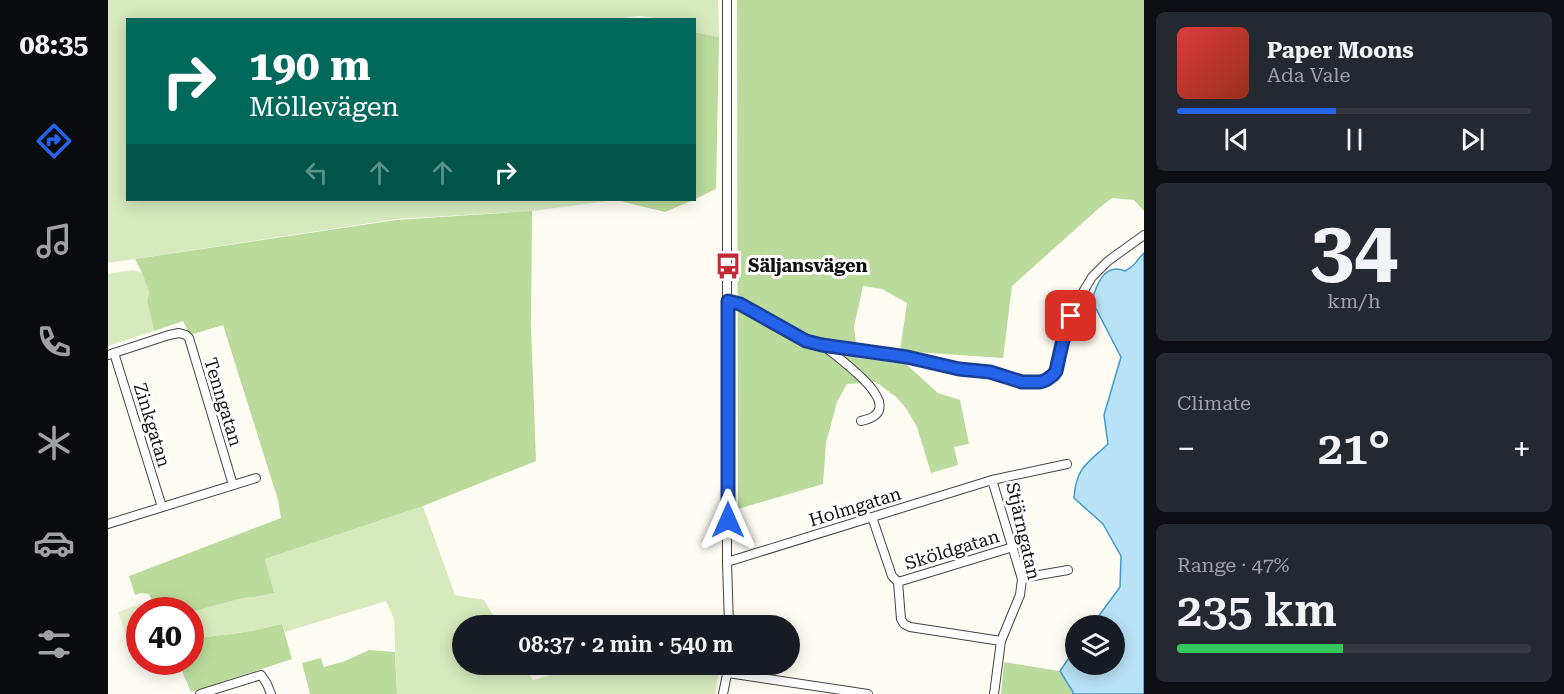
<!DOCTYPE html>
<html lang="en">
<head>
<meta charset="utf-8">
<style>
	body { margin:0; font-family:"Roboto Serif",serif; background:#242831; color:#f1f3f6; height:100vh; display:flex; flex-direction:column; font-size:22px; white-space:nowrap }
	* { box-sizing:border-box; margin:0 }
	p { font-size:20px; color:#9ea1a6 }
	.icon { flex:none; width:33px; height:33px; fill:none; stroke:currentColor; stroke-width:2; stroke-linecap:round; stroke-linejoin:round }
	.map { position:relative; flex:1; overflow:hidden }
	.details { display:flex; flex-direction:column; gap:12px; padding:12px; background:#0d0f14; width:420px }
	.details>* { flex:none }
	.banner { position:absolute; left:18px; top:18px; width:570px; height:183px; border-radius:0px; box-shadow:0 3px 15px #0003; background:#00695c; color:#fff; overflow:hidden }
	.controls { position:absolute; left:957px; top:615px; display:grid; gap:12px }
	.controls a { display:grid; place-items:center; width:60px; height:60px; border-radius:50%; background:#171b24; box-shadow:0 3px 15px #0003; font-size:30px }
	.speed { position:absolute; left:18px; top:597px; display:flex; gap:12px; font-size:30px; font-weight:700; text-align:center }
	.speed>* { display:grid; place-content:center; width:78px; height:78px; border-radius:50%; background:#171b24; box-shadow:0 3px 15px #0003; line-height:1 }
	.speed .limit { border:9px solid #d22; background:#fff; color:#111 }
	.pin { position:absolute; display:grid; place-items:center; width:51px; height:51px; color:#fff; margin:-26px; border-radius:12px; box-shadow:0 3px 9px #0006 }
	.me { position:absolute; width:66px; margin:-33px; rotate:0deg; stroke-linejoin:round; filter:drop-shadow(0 0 4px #0008) }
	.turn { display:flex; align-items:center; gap:21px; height:126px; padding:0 24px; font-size:27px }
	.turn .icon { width:78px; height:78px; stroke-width:2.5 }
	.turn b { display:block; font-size:42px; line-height:51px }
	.lanes { display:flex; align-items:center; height:57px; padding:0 24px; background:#0003; justify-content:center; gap:30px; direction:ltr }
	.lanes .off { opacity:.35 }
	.big { font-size:45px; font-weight:600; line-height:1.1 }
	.details .tile { flex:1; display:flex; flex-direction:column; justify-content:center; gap:9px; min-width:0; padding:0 21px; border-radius:9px; background:#242831 }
	.details .dial { align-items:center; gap:0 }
	.dial b { font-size:78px; line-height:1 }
	.song { display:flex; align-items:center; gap:18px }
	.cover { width:72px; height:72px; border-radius:9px; background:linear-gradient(135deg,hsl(0 70% 55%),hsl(10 70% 35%)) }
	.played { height:6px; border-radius:3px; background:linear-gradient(90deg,#2563eb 45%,#363941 45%) }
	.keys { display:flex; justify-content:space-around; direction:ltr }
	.heat { display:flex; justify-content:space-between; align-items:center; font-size:33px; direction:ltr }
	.charge { height:9px; border-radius:4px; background:linear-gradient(90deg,#34c759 47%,#363941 0) }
	.trip { position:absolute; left:344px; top:615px; width:348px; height:60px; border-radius:30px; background:#171b24; box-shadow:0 3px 15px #0003; font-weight:600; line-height:60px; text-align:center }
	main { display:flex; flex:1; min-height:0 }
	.tabs { display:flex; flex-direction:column; width:108px; justify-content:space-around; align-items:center; background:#090b0e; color:#9ea1a6 }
	.tabs .icon { width:42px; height:42px }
	.tabs .active { color:#2563eb }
	.tabs b { font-size:27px; color:#f1f3f6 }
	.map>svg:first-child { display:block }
	.green { fill:#d6eabd }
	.forest { fill:#bbdb9c }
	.pitch { fill:#e7f1cf }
	.water { fill:#b9e2f6; stroke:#409bcd; stroke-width:1.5 }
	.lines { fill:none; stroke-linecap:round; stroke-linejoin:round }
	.minor-casing { stroke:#444; stroke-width:10 }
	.minor { stroke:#fff; stroke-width:8 }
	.route-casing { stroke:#184099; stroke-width:15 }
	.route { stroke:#2563eb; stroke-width:10 }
	.labels { text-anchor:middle; stroke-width:6; stroke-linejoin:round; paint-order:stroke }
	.poi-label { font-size:18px; font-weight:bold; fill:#111; stroke:#fff; text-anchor:start }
	.street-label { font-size:18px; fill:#111; stroke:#fff }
</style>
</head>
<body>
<main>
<nav class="tabs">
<b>08:35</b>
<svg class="icon active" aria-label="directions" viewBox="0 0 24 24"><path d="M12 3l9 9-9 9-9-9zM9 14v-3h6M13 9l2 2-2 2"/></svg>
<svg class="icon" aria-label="music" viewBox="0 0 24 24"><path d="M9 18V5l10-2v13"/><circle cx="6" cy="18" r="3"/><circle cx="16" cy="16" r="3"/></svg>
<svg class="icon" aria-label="phone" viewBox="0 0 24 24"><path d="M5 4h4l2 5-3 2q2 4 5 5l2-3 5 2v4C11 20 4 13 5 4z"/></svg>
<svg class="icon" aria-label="climate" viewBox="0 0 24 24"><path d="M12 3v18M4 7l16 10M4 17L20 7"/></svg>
<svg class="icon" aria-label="car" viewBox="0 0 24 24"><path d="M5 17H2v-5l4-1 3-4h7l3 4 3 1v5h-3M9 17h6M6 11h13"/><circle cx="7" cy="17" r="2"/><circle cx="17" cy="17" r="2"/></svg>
<svg class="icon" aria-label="filters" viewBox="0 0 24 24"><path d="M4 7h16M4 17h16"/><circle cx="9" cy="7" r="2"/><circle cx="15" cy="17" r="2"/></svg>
</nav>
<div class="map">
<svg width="1036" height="694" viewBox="0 0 1036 694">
	<rect width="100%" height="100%" fill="#fffcf4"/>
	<g class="green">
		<path d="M0,0H610L611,37L587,32L586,20C575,19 562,21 551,19C538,17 528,13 516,20H20V200H508L424,211L289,219L0,263Z"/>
		<path d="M26,270L34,273L41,292L39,301L46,331L0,346V274Z"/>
		<path d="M315,506L347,595L376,600L391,625L354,626V664L415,665L425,680L477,665H566L573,671L612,665L607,694H289L286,619L278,601L177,632L174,624C153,629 134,633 113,635C103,636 95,639 85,637V611L135,598L147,597L166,593L157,559Z"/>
	</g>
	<g class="forest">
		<path d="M629,0H1036V211L1026,200L1004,198L990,209L904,286L895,358L792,351L799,303L774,289L755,286L746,327L750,358L798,364L830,393L852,400L861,444L846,447L850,465L823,473L809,427L798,408L788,397L768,382L739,384L729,402L718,443L715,484L630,509Z"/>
		<path d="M587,32L611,37L608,189L587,199Z"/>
		<path d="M508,200H585L557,212Z"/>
		<path d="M424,211L423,325L428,461L315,506L157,559L166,593L147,597L135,598L86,611L85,637C95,639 103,636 113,635C135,633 154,629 174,624L184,659L83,692L70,662H82V610H48L41,594L33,593L27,595L21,576L173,518L170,500L115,325L82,335L75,321L46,331L39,301L41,292L34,273L27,259L288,220Z"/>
		<path d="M261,650L287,652L289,694H202L194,663L213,658L216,667L237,661Z"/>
		<path d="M896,662L952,671L966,692L965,694H893Z"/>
	</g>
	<path class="pitch" d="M32,604L34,610H32L31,647L23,649L10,612Z"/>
	<path class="water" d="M1036,253V694H965V692L952,671L967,649L968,664H1006V626L984,625L1012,587L1013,556L995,524L966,498C968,467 979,464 1000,444L996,415L1013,357L984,301C988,285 997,262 1017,271C1030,264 1027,261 1036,253Z"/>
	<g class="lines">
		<g class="minor-casing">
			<g id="minor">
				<path d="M619,0V562L621,626"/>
				<path d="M619,301L632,305L697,341L714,345L799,357L851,369L882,372L914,382H932L941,378L948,371L954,344L964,316L972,297L984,277L1000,261L1036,235"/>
				<path d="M716,346C731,359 806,410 753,421"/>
				<path d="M6,353L54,507"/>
				<path d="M0,355L61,335L71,333L78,335L81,338L125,485"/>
				<path d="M764,517L784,576L790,582L793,619L796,624L802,627L893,641"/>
				<path d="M0,524L148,478"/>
				<path d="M619,562L884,480"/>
				<path d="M914,578L960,570"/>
				<path d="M790,582L905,547"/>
				<path d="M620,673L760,694"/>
				<path d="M92,694L153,675L159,684L163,694"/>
				<path d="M615,694L621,664"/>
				<path d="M886,694L893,641L912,595L914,579L884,480L959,464"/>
			</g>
		</g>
		<use href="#minor" class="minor"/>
	</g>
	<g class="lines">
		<g class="route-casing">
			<path id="route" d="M620,520V301L632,304L698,341L714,345L799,357L851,369L882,372L914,382H932L938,380L945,375L948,371L954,344L963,316"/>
		</g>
		<use href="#route" class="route"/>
	</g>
	<defs>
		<g id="bus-bare" transform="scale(2.07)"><path d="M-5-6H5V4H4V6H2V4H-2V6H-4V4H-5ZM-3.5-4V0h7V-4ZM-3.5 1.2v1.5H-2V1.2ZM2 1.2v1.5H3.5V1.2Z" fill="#c22835" stroke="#fff" stroke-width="2.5" paint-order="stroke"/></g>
	</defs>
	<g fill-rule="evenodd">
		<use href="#bus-bare" x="620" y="266"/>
	</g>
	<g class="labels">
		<g class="poi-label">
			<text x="640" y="272">Säljansvägen</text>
		</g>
		<g class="street-label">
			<text transform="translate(115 402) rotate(73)" y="6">Tenngatan</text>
			<text transform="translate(44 425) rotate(73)" y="6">Zinkgatan</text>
			<text transform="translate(747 507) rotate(-17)" y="6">Holmgatan</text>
			<text transform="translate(915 531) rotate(77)" y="6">Stjärngatan</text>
			<text transform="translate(844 550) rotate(-17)" y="6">Sköldgatan</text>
		</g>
	</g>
</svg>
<div class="controls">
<a><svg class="icon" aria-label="layers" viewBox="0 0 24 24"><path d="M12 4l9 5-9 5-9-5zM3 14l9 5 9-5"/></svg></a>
</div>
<div class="speed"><div class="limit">40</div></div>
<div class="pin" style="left:963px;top:316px;background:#d93025"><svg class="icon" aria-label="arrive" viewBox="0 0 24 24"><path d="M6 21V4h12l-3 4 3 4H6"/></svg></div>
<svg class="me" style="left:620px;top:520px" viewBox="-20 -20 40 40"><path d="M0-17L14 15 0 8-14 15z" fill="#2563eb" stroke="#fff" stroke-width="4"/></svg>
<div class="trip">08:37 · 2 min · 540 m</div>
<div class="banner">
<div class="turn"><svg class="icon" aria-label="right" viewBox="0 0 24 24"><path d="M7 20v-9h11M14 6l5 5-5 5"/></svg><div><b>190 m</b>Möllevägen</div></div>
<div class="lanes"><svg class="icon off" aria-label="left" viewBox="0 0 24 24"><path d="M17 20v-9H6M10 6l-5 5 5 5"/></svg><svg class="icon off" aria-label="ahead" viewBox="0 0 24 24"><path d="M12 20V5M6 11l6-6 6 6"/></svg><svg class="icon off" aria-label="ahead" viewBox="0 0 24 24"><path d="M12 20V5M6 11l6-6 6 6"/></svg><svg class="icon" aria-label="right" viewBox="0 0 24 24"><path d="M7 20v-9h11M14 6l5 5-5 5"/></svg></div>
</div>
</div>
<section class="details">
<div class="tile">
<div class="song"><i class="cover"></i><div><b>Paper Moons</b><p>Ada Vale</p></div></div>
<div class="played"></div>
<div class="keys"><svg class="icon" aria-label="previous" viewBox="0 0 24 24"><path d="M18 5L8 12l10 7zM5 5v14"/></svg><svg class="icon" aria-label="pause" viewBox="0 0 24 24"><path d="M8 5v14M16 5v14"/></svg><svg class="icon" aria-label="next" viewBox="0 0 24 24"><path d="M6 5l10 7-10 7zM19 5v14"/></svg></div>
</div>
<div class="tile dial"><b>34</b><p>km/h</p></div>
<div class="tile"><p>Climate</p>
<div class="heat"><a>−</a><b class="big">21°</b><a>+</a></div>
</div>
<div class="tile"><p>Range · 47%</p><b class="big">235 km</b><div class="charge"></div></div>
</section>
</main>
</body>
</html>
